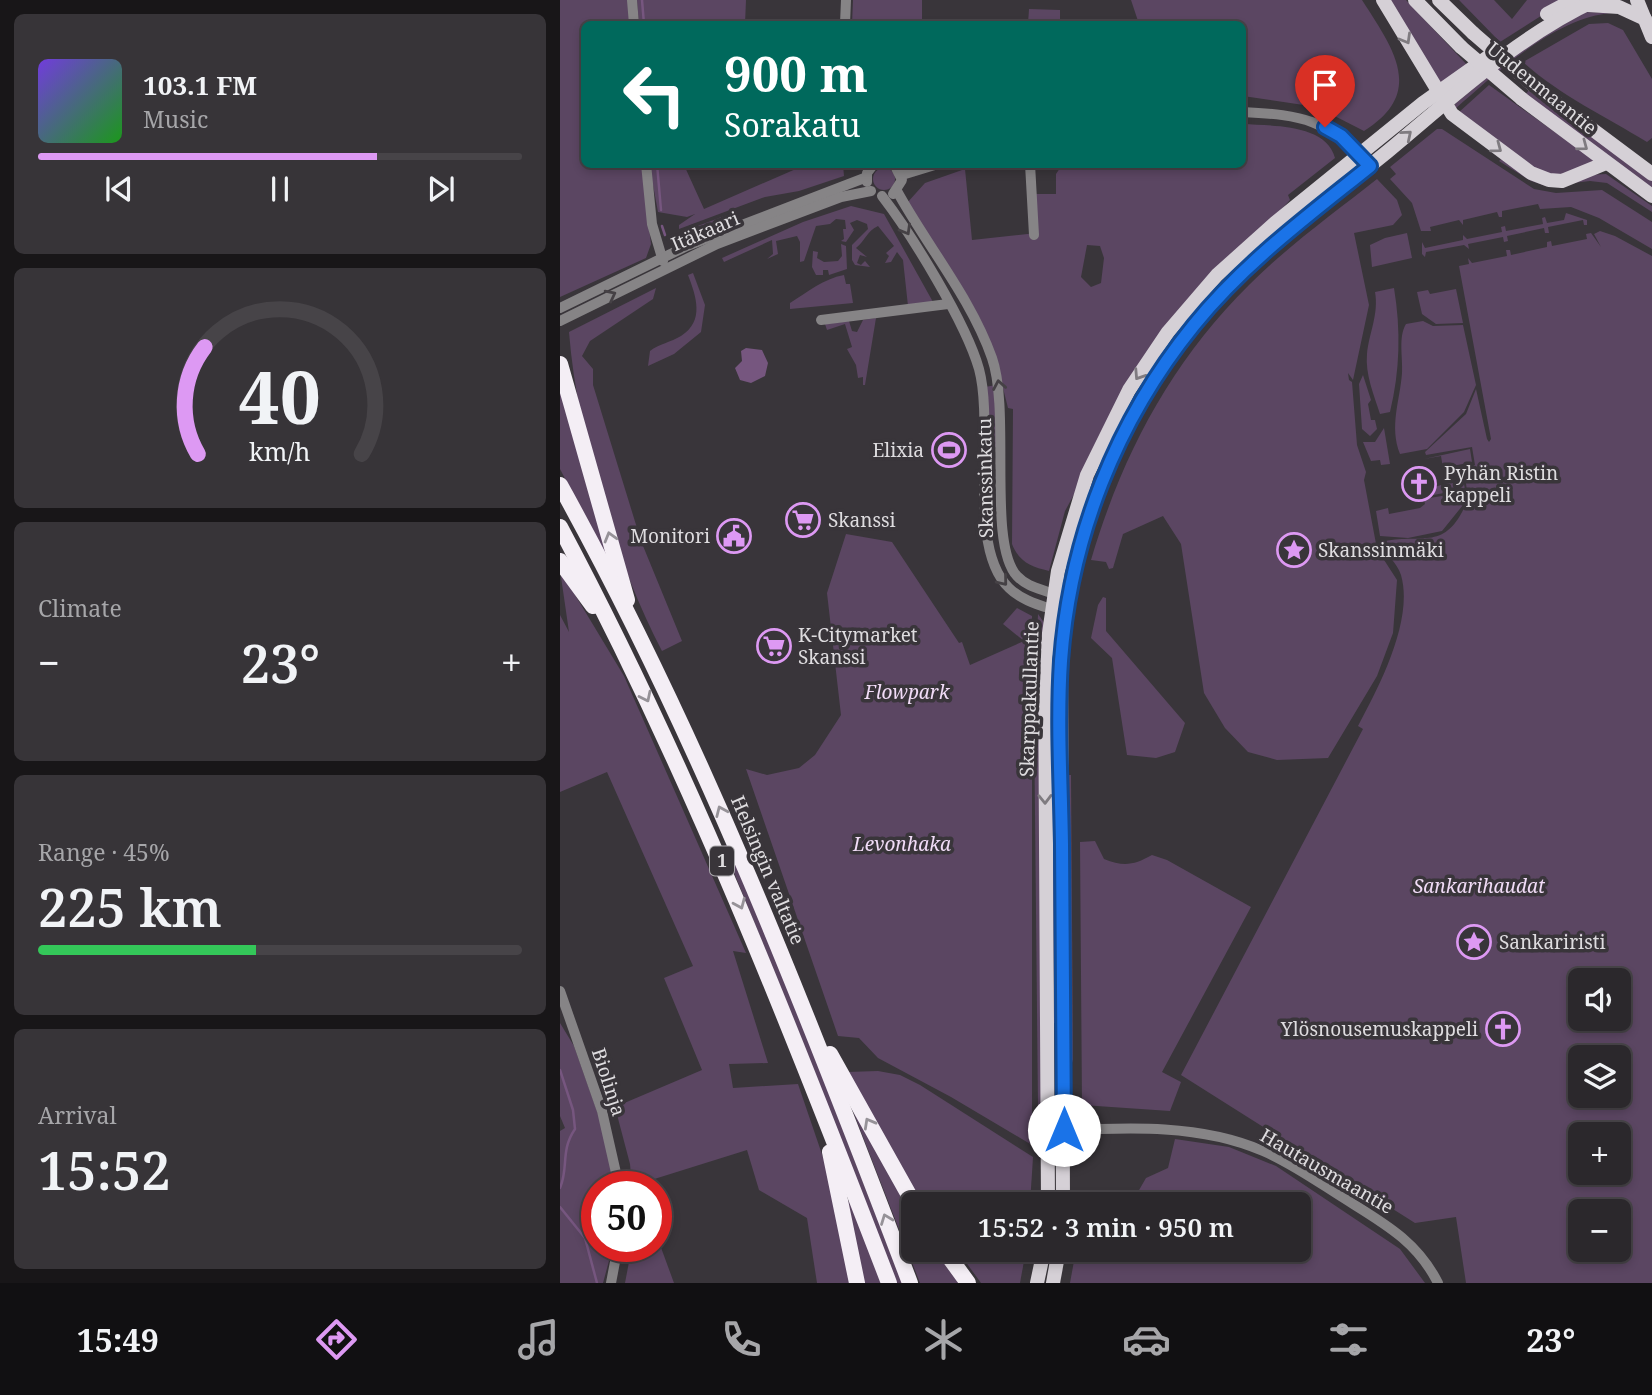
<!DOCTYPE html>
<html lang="en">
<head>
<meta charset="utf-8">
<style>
	body { margin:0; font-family:"Noto Serif",serif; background:#373438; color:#f1f3f6; height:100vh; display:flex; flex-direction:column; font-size:26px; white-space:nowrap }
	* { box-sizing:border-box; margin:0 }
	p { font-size:23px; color:#a6a6a9 }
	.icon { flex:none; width:38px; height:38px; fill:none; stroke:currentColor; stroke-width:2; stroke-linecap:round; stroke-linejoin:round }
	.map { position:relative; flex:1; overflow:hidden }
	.side { display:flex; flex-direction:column; gap:14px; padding:14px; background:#181618; width:560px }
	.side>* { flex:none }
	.hud { position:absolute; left:21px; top:21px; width:665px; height:147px; border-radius:10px; box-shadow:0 4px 10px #0003,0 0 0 2px #474448; background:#00695c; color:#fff; overflow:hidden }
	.tools { position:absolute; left:1008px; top:968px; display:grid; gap:14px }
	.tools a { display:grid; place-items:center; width:63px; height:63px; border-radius:10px; background:#2b282c; box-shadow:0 4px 10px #0003,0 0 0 2px #474448; font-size:35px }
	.speed { position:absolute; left:21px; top:1171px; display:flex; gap:14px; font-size:35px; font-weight:700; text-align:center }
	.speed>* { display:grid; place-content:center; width:91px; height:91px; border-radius:50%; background:#2b282c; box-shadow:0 4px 10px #0003,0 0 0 2px #474448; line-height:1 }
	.speed .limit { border:10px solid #d22; background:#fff; color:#111 }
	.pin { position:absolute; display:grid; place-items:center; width:60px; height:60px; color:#fff; margin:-72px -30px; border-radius:50% 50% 50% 0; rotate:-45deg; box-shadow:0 0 7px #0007 }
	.pin .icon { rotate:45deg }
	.me { position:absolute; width:77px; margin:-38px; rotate:0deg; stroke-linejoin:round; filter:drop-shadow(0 0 5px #0008) }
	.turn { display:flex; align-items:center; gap:24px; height:147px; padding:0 28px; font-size:32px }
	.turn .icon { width:91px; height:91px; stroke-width:2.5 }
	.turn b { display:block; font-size:49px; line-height:60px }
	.big { font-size:52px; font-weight:600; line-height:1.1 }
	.side .card { flex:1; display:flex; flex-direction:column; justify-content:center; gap:10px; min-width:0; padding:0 24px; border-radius:10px; background:#373438 }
	.side .dial { align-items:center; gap:0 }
	.dial svg { height:182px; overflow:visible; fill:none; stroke:#474448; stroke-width:7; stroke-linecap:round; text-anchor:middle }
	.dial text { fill:#f1f3f6; stroke:none }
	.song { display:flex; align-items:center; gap:21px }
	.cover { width:84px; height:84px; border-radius:10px; background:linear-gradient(135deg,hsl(260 70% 55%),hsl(120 70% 35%)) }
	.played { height:7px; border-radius:4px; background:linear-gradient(90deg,#dd99f3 70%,#474448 70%) }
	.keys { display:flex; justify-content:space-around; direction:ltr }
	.heat { display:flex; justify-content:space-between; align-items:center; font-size:38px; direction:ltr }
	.charge { height:10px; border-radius:5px; background:linear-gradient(90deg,#34c759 45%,#474448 0) }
	.trip { position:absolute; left:341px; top:1192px; width:410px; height:70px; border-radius:10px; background:#2b282c; box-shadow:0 4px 10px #0003,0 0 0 2px #474448; font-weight:600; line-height:70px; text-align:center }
	.dock { display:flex; height:112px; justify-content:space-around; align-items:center; background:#111012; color:#a6a6a9 }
	.dock .icon { width:49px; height:49px }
	.dock .on { color:#dd99f3 }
	.dock b { font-size:32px; color:#f1f3f6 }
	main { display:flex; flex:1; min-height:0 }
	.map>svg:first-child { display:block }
	.green { fill:#5b4662; fill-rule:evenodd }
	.water { fill:#76567f }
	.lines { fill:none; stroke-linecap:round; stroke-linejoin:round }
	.stream { stroke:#76567f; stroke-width:2.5 }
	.minor { stroke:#868486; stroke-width:10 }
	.major { stroke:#d5d0d6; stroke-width:14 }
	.highway { stroke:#f4eef5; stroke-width:16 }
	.major-bridge { stroke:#d5d0d6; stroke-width:14 }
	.oneway { stroke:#7f7b80 }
	.oneway2 { stroke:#454145 }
	.oneway3 { stroke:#969298 }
	.route-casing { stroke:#114b97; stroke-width:18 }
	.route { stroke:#1a73e8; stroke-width:12 }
	.labels { text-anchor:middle; stroke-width:7; stroke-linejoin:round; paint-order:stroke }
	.shield { fill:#39353a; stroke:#acaaae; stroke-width:2 }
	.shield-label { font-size:18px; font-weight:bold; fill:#dedcdf }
	.street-label { font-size:19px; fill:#dedcdf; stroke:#39353a }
	.poi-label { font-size:19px; fill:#dedcdf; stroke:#39353a; text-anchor:start }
	.park-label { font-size:19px; font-style:italic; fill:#f1dcf7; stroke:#39353a }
</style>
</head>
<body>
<main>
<section class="side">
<div class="card">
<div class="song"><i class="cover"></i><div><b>103.1 FM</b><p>Music</p></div></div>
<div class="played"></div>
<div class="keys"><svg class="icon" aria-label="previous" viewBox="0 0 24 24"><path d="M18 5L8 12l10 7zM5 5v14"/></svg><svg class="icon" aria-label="pause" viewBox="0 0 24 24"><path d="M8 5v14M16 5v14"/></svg><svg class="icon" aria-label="next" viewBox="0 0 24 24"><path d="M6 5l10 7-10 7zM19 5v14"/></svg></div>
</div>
<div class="card dial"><svg viewBox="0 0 100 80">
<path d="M14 69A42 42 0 1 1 86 69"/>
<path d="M14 69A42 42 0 0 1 17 22" stroke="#dd99f3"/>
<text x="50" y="56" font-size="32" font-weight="700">40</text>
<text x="50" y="72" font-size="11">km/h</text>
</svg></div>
<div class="card"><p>Climate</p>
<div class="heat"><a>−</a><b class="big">23°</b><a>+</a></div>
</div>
<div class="card"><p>Range · 45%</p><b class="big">225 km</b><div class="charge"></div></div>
<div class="card"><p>Arrival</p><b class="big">15:52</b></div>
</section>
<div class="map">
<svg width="1092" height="1283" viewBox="0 0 1092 1283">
	<rect width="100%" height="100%" fill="#39353a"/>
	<g class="green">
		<path d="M0,0H68L70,24H24V164L124,165L144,209L245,165H283L284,176L239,191L205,197L119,229V225L135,214L127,217L98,212L93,185L82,168L91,244L86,258L0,297Z"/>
		<path d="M77,0H186L185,24H79Z"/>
		<path d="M293,0H362V24H292Z"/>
		<path d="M571,0H802C832,47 867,92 804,131L757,107L683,96L682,24H579Z"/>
		<path d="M827,0H846L909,67L882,87Z"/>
		<path d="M899,0H934L952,19L967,0H1006L940,42Z"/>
		<path d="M469,9L500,10V24H468Z"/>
		<path d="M1025,12L1052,13C996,17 937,72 895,109V104L960,50Z"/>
		<path d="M1048,23L1063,30L1092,79V138L1087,142C1045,116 1001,96 963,62L1029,24Z"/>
		<path d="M929,85L1038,163L1006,175H984L898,113Z"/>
		<path d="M970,89L1092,179V190L965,95Z"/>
		<path d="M683,124C710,126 766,123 775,158L728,195L730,200L716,215L605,327L505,511L489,571C471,567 459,562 452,544L453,409L448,408L437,364L347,203L365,183L405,169L412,240L477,233L475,194H496V174L502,165L682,164ZM527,245L540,246L544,258L541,283L531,287L521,277Z"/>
		<path d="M877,129H882L974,189L996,193L1042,190L1092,222V249L1039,218L1011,207L980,209L978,204L942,211V217H939L937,212L903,220V225L899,220L870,227L871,231H861L852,203L830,179L836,174L830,167Z"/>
		<path d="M941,159L972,178L1046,174L1092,206V212L1047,183L1030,181L986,186L971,181L939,161Z"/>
		<circle cx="324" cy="179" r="11"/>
		<path d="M817,179L837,200L842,215L833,225L794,233L809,305L793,380L788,373L789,380L792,382L797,445L806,472L804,480L817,549L837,580L833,633L817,676L768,758L717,760L688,752L665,728L644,693L621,544L603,516L563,534L553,568L549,569L546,562L531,560C562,455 611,362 689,285C728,246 774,213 817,179Z"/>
		<path d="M291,206L324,214L373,302L348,306L343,260L337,252L331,262L325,263L329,256L326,253L334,246L318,226C306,232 306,240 296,248L307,257L300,255L297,263L301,265L305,261L310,267L295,265L292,260V245L308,229L307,224L297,220L290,223L294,230L286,242L281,241L284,239L283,229H286L285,220L276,219L270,224L256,226L244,261L240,262V242L237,236L216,241L218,254L207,259L213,254L212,240L164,262L162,258L243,222Z"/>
		<path d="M1006,213L1027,220V225H1024L1023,220L988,227L989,233H985L984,228L947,236L948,241L944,242L943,237L908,244L909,249L904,245L866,252L865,257L862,254V242L865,248L903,240V235L907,239L942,232L941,227L945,226L946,231L983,224L982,218L985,217L987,223L1004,220Z"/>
		<path d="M167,215L169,220L128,240L127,230Z"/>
		<path d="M1040,231L1055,236L1092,256V1283H906L896,1217L855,1223L621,1075L803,729L798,726C819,687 854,620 841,575C837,562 825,555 821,542C863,532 886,554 908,499L904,468L915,465L912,447L866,455L865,452L906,414L916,389L927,439L929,442L931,439L899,266L909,264L908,258L912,263L947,256L946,250H950L951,255L987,247V242L991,241L992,246L1027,239L1026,234L1031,233L1041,247L1034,234ZM1059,980V1018H1020V980ZM1059,1057V1096H1020V1057ZM1020,1134H1059V1172H1020ZM1020,1211H1059V1250H1020Z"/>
		<path d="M847,233L852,258L812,267L810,245L825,238Z"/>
		<path d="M281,244L286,246L287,269L269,275L268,270H263V275H256L252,267L253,251L258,252L257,258L264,262L278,261L282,256Z"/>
		<path d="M133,273L145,305L141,332L114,354L88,366L90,351C99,344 111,342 121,336C145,321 136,296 128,275Z"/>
		<path d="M284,275L286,284H290L293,303L230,309V303C249,291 263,279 284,275Z"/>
		<path d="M96,288L93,299L30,341L22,356L33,369V385L81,541L122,641L102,651C55,561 17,434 9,332Z"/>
		<path d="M834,288C841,330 840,371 830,412L820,414C814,395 805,374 807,354C809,333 819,314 815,292Z"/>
		<path d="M896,289L903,323L876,324L862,314L857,292L868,290L870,294Z"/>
		<path d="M316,318L305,385H303V377L298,378L296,365L287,349L292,347L285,324L267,330L265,324L289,321L292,331L297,332L303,320Z"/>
		<path d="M863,321L873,326L903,325L916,385L904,412L867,449L840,454C829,426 840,401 842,373C843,357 838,337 846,324Z"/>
		<path d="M803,375L811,400L808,404L811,420H815L817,429L810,436L802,429L799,384Z"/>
		<path d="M436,385L438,447L428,448L425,387Z"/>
		<path d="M0,391L58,580L0,469Z"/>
		<path d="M824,428L830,464L821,465L820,460L811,461L803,442H815Z"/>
		<path d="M910,449L912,462L883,468L881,456L864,459Z"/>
		<path d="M903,479L905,489L868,496L867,489Z"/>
		<path d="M905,492L903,505L882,531L848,538L820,536L816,511L828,508L829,514L860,508L865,504L864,499Z"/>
		<path d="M286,534L332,542L399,643L402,642L410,665L464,641L443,624L457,608L472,616V1145L391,1097L318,1058L299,1038L278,1036L186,769L207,775L239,768L255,755L281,715L267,593Z"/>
		<path d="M0,570L64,676L186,953L173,951L208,1063L169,1064L173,1088L238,1084L267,1169L291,1283H257L247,1218L199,1190L187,1150L72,1186L70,1164L55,1107L142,1070L104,978L133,966L47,772L0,792V615L9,632Z"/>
		<path d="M543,597L546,598V631L625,723L615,752L596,758L567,755L552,658L531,638L538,605Z"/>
		<path d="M478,614L485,624L483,1108H478L474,714Z"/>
		<path d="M492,773H496L498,1022L494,1023Z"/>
		<path d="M505,775H511L513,1063L507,1041Z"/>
		<path d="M535,841L544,859C564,867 574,865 592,855L607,860L691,907L602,1072L621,1082L610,1111L522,1105L520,842Z"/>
		<path d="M167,845L227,985L342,1283H336L250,1060L175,875L164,846Z"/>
		<path d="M0,1023L14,1046L43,1128L54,1186H37V1246H53L43,1283H0V1131L5,1128L0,1116Z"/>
		<path d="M318,1071L340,1075L360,1085L473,1157L470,1204H362L287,1072Z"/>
		<path d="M287,1096L353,1208L354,1250H379L403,1283H360Z"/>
		<path d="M615,1139L669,1147L716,1166L840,1249L865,1283H510L516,1250H738V1204H571L586,1178L608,1168Z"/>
		<path d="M290,1201L321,1283H300L286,1202Z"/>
		<path d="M96,1234L114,1283H65L72,1246H96Z"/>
		<path d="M397,1250H466L460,1283H421Z"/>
	</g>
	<path class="water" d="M186,348L202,350L208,363L205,376L191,383L180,380L175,368L182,361L181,351Z"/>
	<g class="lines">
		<g class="stream">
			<path d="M82,0L84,24"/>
			<path d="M97,164L101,210"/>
			<path d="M102,226L105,235"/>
			<path d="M0,1070L13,1110L15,1129C0,1151 9,1167 0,1188"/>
			<path d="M0,1207L25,1238L37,1283"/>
		</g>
		<g class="minor">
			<path d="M72,0L74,24"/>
			<path d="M285,24L286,0"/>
			<path d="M682,112C745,115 766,119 810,166"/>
			<path d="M86,164L92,224L103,261"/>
			<path d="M470,164L474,235"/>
			<path d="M342,175L378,164"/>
			<path d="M307,182V173L314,164"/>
			<path d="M337,191C367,246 411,298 432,358C451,412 427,544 457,576C469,589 486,589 500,597"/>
			<path d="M333,194L342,180L334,164"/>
			<path d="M322,196C352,235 406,323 419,369C435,428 406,547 449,588C460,599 476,604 491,609L508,603"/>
			<path d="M0,308L127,246L307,177"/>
			<path d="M261,320L388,304"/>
			<path d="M0,321L157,244L281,197L311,191"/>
			<path d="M0,991L42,1111L59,1186"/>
			<path d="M488,1131C558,1128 637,1122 703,1151C734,1164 762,1185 790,1202C827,1225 858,1243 878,1283"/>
			<path d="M51,1283L58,1246"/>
		</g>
		<g class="major">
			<path d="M823,0L892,114L971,173L989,180L1002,181L1046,163"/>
			<path d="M855,0L901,47"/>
			<path d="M879,0L913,33"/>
			<path d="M1077,0L1092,37"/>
			<path d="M1028,5L1059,7L1085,19"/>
			<path d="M987,14L1013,0"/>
			<path d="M973,85L1092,174"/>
			<path d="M962,99L1092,196"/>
			<path d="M488,1204L485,661L498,571L527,475L569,390L608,332L657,275L715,223L863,103L928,57"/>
			<path d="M503,1204L501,663C513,521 569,387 670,285C718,236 774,195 827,152C893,97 958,36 1036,0"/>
			<path d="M477,1283L484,1250"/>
			<path d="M493,1283L499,1250"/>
		</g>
		<g class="highway">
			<path d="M0,364L67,600"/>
			<path d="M0,485C141,739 247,1012 350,1283"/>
			<path d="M0,527C131,773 229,1023 329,1283"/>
			<path d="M0,561L33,606"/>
			<path d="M270,1054L354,1204"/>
			<path d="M270,1152L297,1283"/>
			<path d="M384,1250L408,1283"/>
		</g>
		<g class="major-bridge">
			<path d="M913,33L973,85"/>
			<path d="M901,47L962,99"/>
		</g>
	</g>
	<defs><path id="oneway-chevron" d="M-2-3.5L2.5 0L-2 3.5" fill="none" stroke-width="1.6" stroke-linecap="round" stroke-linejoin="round" transform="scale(1.75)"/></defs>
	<g class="oneway">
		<use href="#oneway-chevron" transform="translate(846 39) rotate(60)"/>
		<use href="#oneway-chevron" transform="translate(847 135) rotate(-40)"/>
		<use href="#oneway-chevron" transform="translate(1023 146) rotate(37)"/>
		<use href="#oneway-chevron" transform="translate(937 148) rotate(37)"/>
		<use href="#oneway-chevron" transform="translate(579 375) rotate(123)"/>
		<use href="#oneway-chevron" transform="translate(485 799) rotate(89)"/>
	</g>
	<g class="oneway2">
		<use href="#oneway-chevron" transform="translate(346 230) rotate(60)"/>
		<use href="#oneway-chevron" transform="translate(51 295) rotate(-27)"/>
		<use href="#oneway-chevron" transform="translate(439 385) rotate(-100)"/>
		<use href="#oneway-chevron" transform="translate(443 581) rotate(51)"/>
	</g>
	<g class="oneway3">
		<use href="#oneway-chevron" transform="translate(50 537) rotate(-106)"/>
		<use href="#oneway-chevron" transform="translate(86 697) rotate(64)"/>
		<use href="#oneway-chevron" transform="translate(161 811) rotate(-114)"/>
		<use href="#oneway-chevron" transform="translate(180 904) rotate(67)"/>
		<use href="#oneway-chevron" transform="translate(309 1123) rotate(-119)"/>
		<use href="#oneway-chevron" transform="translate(326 1219) rotate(-111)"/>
	</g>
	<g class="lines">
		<g class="route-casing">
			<path id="route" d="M504,1130C503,1035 503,940 502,844C501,783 497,722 501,661C510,538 556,421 634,325C684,263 749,215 810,166L781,136L765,127"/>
		</g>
		<use href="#route" class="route"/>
	</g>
	<defs>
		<g id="stadium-ring" transform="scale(1.75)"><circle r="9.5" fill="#39353a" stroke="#dd99f3" stroke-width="1.5"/><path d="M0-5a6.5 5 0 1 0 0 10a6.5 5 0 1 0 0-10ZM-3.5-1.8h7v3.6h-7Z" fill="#dd99f3"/></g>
		<g id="church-ring" transform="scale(1.75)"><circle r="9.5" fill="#39353a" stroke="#dd99f3" stroke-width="1.5"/><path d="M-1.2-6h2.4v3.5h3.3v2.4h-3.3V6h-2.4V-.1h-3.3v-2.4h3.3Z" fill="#dd99f3"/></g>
		<g id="supermarket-ring" transform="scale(1.75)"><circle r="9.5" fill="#39353a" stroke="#dd99f3" stroke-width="1.5"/><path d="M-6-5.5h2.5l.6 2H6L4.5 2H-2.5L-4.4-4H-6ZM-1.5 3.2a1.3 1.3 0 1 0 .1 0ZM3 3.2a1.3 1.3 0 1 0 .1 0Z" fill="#dd99f3"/></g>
		<g id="civic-ring" transform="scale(1.75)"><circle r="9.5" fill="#39353a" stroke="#dd99f3" stroke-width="1.5"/><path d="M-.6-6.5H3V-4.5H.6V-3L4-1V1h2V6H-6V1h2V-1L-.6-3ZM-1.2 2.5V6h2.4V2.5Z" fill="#dd99f3"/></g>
		<g id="sight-ring" transform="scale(1.75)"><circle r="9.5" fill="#39353a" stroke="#dd99f3" stroke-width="1.5"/><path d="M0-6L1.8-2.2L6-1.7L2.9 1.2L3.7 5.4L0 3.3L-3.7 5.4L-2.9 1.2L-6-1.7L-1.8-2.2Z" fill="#dd99f3"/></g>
	</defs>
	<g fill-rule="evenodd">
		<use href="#stadium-ring" x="389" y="450"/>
		<use href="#church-ring" x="859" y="484"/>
		<use href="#supermarket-ring" x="243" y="520"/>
		<use href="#civic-ring" x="174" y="536"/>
		<use href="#sight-ring" x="734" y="550"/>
		<use href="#supermarket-ring" x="214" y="646"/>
		<use href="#sight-ring" x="914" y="942"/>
		<use href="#church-ring" x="943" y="1029"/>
	</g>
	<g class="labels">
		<rect class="shield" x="150" y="846.5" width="24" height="29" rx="5"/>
		<g class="shield-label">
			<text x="162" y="867">1</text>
		</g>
		<g class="street-label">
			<text transform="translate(982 88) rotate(39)" y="7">Uudenmaantie</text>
			<text transform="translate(145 231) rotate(-23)" y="7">Itäkaari</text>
			<text transform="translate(425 478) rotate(-91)" y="7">Skanssinkatu</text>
			<text transform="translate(469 699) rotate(-88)" y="7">Skarppakullantie</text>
			<text transform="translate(208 870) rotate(67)" y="7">Helsingin valtatie</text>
			<text transform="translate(49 1082) rotate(72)" y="7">Biolinja</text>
			<text transform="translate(767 1171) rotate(30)" y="7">Hautausmaantie</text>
		</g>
		<g class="poi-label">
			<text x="364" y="457" text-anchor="end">Elixia</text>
			<text x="884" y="480">Pyhän Ristin<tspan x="884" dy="22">kappeli</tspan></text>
			<text x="268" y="527">Skanssi</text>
			<text x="150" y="543" text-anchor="end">Monitori</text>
			<text x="758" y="557">Skanssinmäki</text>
			<text x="238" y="642">K-Citymarket<tspan x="238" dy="22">Skanssi</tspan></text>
			<text x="939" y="949">Sankariristi</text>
			<text x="918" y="1036" text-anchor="end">Ylösnousemuskappeli</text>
		</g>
		<g class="park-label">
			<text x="347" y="699">Flowpark</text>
			<text x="342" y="851">Levonhaka</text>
			<text x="919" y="893">Sankarihaudat</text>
		</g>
	</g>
</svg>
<div class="tools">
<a><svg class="icon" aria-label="sound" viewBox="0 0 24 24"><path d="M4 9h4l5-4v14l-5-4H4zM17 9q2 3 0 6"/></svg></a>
<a><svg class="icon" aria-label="layers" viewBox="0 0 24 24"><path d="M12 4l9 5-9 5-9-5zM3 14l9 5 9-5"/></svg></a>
<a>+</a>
<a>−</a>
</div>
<div class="speed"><div class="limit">50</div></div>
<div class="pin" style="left:765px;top:127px;background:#d93025"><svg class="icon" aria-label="arrive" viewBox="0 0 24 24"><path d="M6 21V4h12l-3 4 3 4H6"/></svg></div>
<svg class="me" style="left:504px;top:1130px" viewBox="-20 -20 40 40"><circle r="19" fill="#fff"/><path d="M0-13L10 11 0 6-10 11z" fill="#1a73e8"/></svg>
<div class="trip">15:52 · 3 min · 950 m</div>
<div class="hud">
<div class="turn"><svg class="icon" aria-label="left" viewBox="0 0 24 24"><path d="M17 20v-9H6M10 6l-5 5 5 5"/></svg><div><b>900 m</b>Sorakatu</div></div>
</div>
</div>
</main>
<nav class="dock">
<b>15:49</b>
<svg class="icon on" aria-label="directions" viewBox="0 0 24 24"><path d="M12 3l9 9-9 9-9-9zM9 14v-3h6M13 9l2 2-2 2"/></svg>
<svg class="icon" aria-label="music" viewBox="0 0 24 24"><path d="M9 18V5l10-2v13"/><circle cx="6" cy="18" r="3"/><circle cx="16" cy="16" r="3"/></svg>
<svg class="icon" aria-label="phone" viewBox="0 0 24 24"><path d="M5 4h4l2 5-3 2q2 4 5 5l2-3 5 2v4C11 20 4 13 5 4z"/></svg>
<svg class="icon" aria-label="climate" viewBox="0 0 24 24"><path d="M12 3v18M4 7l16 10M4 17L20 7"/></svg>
<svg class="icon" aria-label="car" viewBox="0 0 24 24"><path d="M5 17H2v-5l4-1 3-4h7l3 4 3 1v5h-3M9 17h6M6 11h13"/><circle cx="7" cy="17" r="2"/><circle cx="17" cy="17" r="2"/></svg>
<svg class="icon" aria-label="filters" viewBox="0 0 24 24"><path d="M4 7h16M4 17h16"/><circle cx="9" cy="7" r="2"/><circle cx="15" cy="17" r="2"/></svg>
<b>23°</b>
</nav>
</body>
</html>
